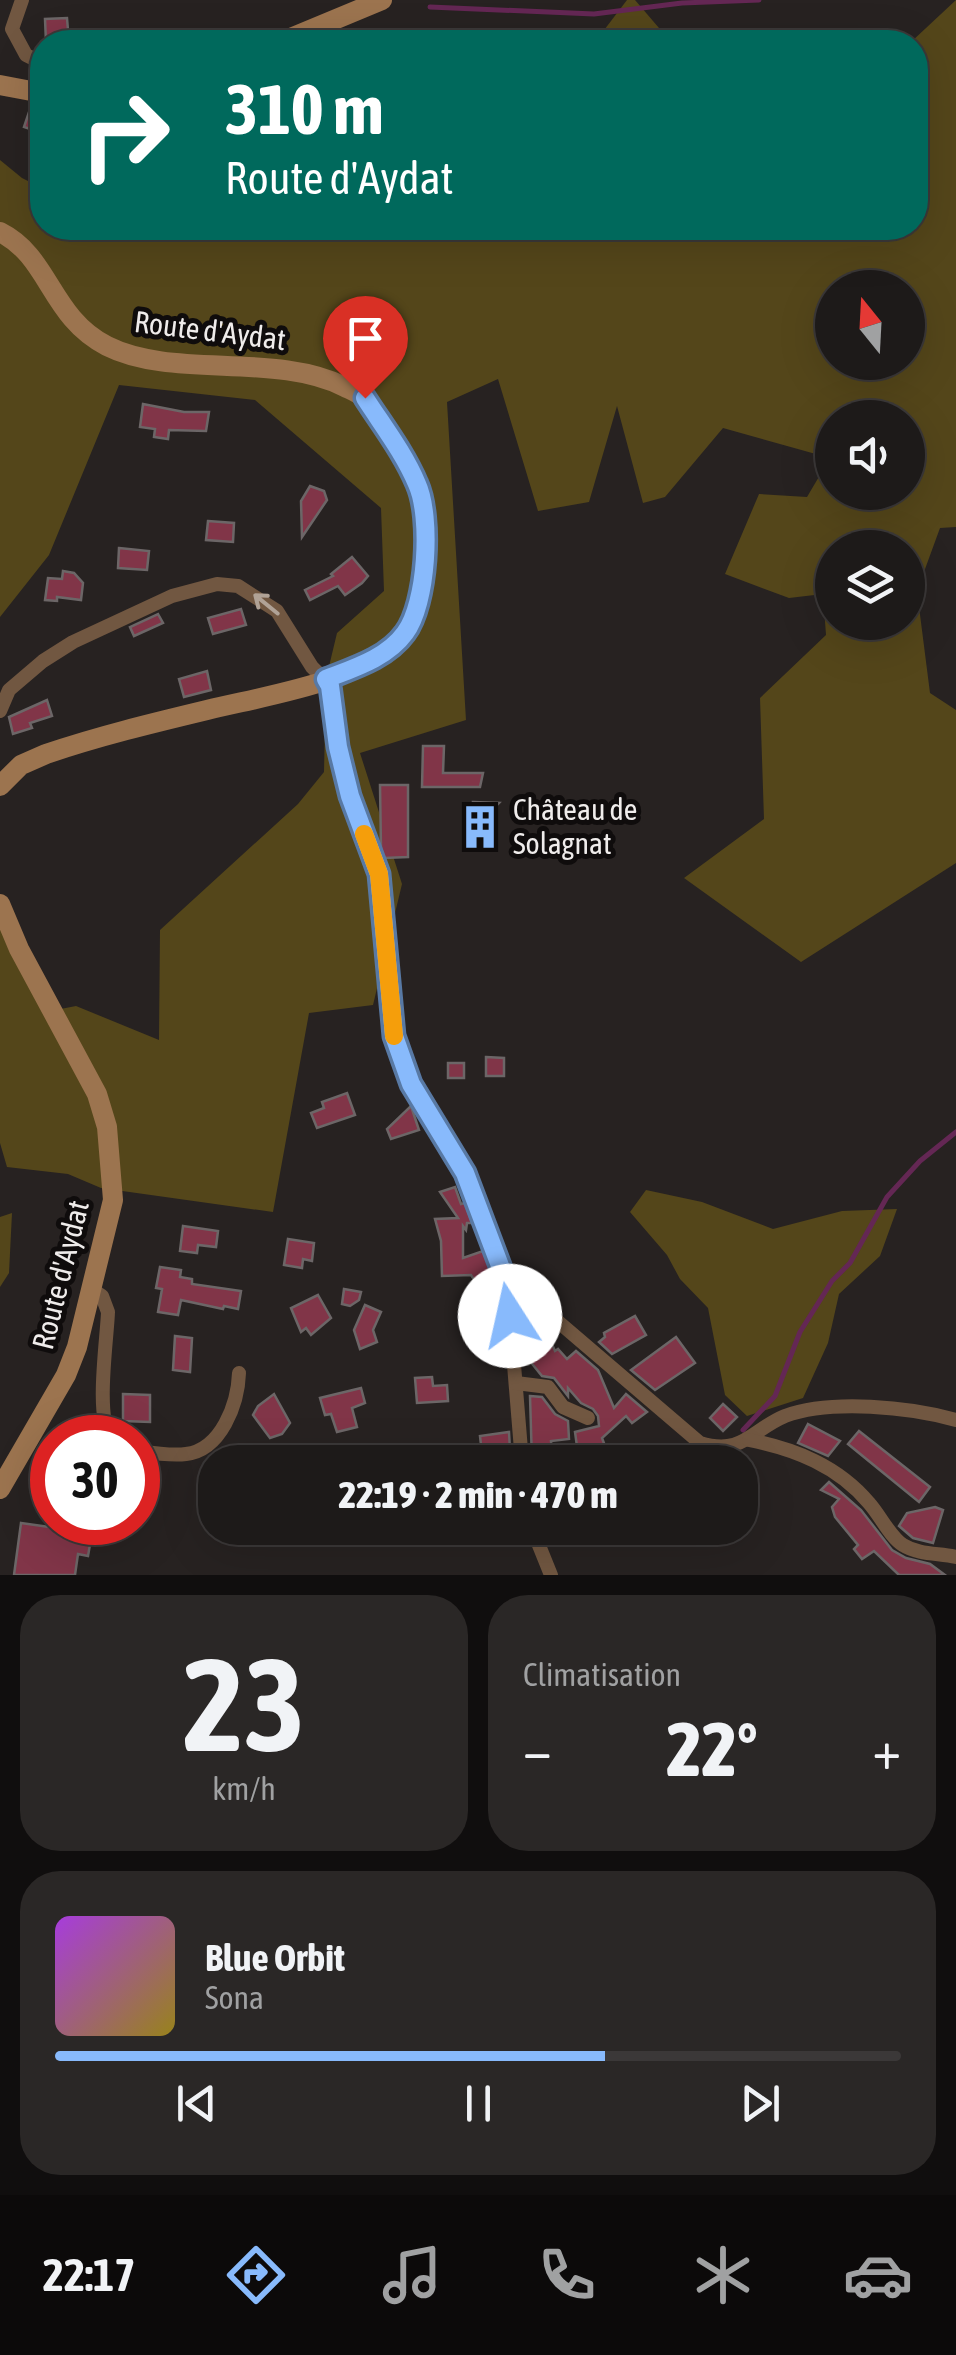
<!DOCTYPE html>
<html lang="fr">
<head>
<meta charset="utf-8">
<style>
	body { margin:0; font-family:"Asap Condensed",sans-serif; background:#2a2726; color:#f1f3f6; height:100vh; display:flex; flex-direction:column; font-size:38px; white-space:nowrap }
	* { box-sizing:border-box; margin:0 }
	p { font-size:32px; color:#a0a1a2 }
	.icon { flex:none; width:55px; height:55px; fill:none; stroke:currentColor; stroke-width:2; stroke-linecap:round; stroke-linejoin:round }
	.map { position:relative; height:1575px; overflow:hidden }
	.drawer { display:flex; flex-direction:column; gap:20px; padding:20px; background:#100e0e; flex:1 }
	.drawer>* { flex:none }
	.hud { position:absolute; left:30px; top:30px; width:898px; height:210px; border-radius:40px; box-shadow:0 10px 40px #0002,0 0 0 2px #3b3838; background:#00695c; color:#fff; overflow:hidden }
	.needle { width:65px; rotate:342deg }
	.buttons { position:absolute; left:815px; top:270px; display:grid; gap:20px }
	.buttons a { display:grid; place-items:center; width:110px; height:110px; border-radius:50%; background:#1d1a19; box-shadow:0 10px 40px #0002,0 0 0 2px #3b3838; font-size:50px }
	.speed { position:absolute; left:30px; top:1415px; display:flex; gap:20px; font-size:50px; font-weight:700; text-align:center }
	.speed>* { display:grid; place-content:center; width:130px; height:130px; border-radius:50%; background:#1d1a19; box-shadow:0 10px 40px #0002,0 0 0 2px #3b3838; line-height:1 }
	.speed .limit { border:15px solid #d22; background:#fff; color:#111 }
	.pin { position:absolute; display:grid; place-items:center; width:85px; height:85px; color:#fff; margin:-102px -42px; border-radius:50% 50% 50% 0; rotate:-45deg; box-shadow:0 0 10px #0007 }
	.pin .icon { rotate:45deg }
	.me { position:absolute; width:110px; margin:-55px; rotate:350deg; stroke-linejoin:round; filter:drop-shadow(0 0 8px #0008) }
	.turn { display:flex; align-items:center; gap:35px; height:210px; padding:0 30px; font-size:45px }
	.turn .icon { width:130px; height:130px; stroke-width:2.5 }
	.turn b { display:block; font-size:70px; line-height:85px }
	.big { font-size:75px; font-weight:800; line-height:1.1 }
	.drawer .tile { flex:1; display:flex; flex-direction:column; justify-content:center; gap:15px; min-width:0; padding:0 35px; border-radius:40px; background:#2a2726 }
	.drawer .dial { align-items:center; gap:0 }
	.dial b { font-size:130px; line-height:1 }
	.song { display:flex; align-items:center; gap:30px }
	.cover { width:120px; height:120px; border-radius:15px; background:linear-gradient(135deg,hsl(280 70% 55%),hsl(50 70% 35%)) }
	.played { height:10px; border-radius:5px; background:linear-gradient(90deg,#88bafc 65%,#3b3838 65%) }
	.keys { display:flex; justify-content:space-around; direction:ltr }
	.heat { display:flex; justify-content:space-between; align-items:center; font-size:55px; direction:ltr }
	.drawer .tiles { flex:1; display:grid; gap:20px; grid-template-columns:1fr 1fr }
	.tile:last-child { grid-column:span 2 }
	.trip { position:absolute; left:198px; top:1445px; width:560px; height:100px; border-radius:40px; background:#1d1a19; box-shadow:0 10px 40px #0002,0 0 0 2px #3b3838; font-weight:800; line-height:100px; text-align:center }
	.tabs { display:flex; height:160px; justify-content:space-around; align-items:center; background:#0c0a0a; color:#a0a1a2 }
	.tabs .icon { width:70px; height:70px }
	.tabs .selected { color:#88bafc }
	.tabs b { font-size:45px; color:#f1f3f6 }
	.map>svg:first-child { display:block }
	.forest { fill:#54461a; fill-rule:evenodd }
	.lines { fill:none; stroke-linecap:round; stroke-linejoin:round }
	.stream { stroke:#642754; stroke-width:5 }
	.building { fill:#813548; stroke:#6c6667; stroke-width:2.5 }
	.street { stroke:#715741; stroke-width:14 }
	.secondary { stroke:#9c744f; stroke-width:20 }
	.oneway { stroke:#b0a296 }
	.route-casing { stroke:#5879a4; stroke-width:25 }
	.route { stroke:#88bafc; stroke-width:18 }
	.slow { stroke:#f59e0b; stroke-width:18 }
	.labels { text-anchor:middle; stroke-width:10; stroke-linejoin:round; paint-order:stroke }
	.street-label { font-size:30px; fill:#efeceb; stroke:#0f0c0c }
	.poi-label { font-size:30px; fill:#efeceb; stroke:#0f0c0c; text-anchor:start }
</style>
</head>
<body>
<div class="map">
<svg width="956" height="1575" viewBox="0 0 956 1575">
	<rect width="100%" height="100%" fill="#272221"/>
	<g class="forest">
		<path d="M627,0H635L671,42H595Z"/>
		<path d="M956,0V527L940,528L917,591L930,693L956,710V863L801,962L684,878L764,819L760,698L826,635L823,594L789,598L725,574L759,494L807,497L830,458L723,428L665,497L643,503L617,406L589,502L538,511L498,379L447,402L466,720L360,753L402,884L373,1005L309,1013L273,1212L101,1188L68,1174L7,1167L0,1143V925L45,1012L76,1006L159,1040L160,930L298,804L324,772L326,679L337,633L384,591L381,508L255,400L119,385L49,555L0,617V160L22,178L42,188V228H125L141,235L166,228H915V42H911ZM832,288H908V362H832ZM832,418H908V492H832ZM832,548H908V622H832Z"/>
		<path d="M646,1190L702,1202L773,1229L842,1211L897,1209L880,1256L839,1294L828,1343L803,1398L747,1416L725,1395L708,1308L680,1279L667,1255L630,1212Z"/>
		<path d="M12,1213L9,1273L0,1287V1217Z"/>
	</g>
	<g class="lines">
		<g class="stream">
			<path d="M430,7L594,14L682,3L759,0"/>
			<path d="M743,1430L775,1396L800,1332L832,1281L850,1263L887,1197L920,1161L956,1132"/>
		</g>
	</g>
	<g class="building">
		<path d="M67,18L69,42H46L45,19Z"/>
		<path d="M31,106L42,110V133L24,127Z"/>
		<path d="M143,404L184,412H209L206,431L169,430L168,439L154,437L155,429L140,427Z"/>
		<path d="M310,486L324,491L327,500L302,537L301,501Z"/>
		<path d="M208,521L234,523L233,542L206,540Z"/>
		<path d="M119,548L149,551L147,570L118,568Z"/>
		<path d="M352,557L368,576L362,583L345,595L338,586L310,600L305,590L333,576L331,574Z"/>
		<path d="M63,571L74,573L83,583L81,600L57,597V601L45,600L48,578L62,579Z"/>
		<path d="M241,609L246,625L213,634L208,618Z"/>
		<path d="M158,614L163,623L134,636L130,627Z"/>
		<path d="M207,671L211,690L184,697L179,679Z"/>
		<path d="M47,700L52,716L30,723L32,728L13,734L9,717Z"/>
		<path d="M423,746H444L443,773H483L480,787H422Z"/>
		<path d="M380,785H408V857L384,858L381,849Z"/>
		<path d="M473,802L499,803L492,810L494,850L478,848L477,842H469L467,813H474Z"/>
		<path d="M486,1057L504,1058V1076H486Z"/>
		<rect x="448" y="1063" width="16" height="15"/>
		<path d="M347,1093L355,1115L317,1128L311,1113L324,1108L322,1102Z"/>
		<path d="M411,1106L419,1130L391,1139L387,1129Z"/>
		<path d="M455,1187L461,1204L465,1203L472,1223H467L466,1230L463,1226V1258L483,1251L494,1279L477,1284L471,1275L442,1276L441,1241L435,1219L458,1218L440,1192Z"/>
		<path d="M183,1226L218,1231L216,1247L198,1245L197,1253L180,1251Z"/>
		<path d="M288,1239L314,1243L312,1261L303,1259L302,1268L284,1265Z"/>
		<path d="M160,1267L181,1270L180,1277L192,1279V1284L241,1291L238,1309L224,1306L223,1309L181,1300L178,1315L158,1312L162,1289L156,1288Z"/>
		<path d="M344,1289L361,1292L359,1300L350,1306L342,1304Z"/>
		<path d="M318,1295L331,1318L311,1335L306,1328L301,1332L291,1308Z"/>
		<path d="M365,1305L381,1312L373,1330L377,1342L360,1349L354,1330Z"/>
		<path d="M635,1316L646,1335L612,1354L599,1342L605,1337L604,1333Z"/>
		<path d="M541,1329L548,1335L555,1351L558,1349L567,1359L576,1351L598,1370L614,1408L626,1394L647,1412L632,1423L626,1416L602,1438L605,1446L578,1454L575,1432L599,1426L598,1416L593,1409L581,1403L568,1388V1396L554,1378L542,1376L529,1360L524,1362L523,1335Z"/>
		<path d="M175,1336L192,1338L190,1372L173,1370Z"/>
		<path d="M676,1337L695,1363L655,1390L631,1370Z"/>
		<path d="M432,1377L433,1386L447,1385L448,1401L417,1403L415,1378Z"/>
		<path d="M361,1388L365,1403L352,1408L357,1427L337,1432L331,1414L325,1415L320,1398Z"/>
		<path d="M123,1394L150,1395V1422L123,1421Z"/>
		<path d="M274,1394L290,1423L282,1434L270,1438L253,1415L258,1406Z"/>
		<path d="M530,1396L542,1397L555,1414L568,1421L569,1439L551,1441L553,1462H532Z"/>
		<path d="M723,1404L737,1417L723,1431L710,1418Z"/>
		<path d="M808,1424L840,1441L828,1456L798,1443Z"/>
		<path d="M859,1431L930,1487L919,1502L848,1444Z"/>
		<path d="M509,1432L510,1450L482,1454L480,1436Z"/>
		<path d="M829,1482L861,1510L892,1550L906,1558L930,1564L945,1575H899L874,1551L862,1559L854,1549L858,1545L835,1517L832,1507L839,1499L821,1490Z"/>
		<path d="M935,1507L943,1510L933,1543L913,1538L899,1526L907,1513Z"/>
		<path d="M21,1523L92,1533L88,1556L78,1554L75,1575H14Z"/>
		<path d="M417,1528H461V1536L419,1540Z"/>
	</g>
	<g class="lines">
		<g class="street">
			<path d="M22,0L12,29L26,55L42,63"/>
			<path d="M0,711L9,690L43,661L73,642L172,596L217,584L238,586L277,611L312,667L331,686L339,747L350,796L379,874L394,1036L411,1084L465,1173L502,1271L518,1297L555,1319L700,1443C743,1456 751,1430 785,1416C831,1399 910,1407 956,1420"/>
			<path d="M93,1290L102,1296L108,1312C107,1340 95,1417 111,1438"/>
			<path d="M518,1297L510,1316L522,1462"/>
			<path d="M516,1383L548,1387L563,1407L588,1418"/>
			<path d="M749,1440C795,1449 838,1466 869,1503C880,1515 890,1537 903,1545C919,1555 939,1553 956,1557"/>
			<path d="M138,1451C152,1453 171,1456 186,1454C221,1450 238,1404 239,1373"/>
			<path d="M532,1528L551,1575"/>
		</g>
		<g class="secondary">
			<path d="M281,42L382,0"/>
			<path d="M0,85L42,93"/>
			<path d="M0,232C50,257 50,317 107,346C172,379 277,352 345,387C351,390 359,393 364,398C384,415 416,478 423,503C430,532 423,613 404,636C365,682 263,696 207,710C153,723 99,736 46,754L21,765L0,786"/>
			<path d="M0,904L19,949L97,1094L107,1127L113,1200L77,1347L66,1375L0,1489"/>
		</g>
	</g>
	<defs><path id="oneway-shaft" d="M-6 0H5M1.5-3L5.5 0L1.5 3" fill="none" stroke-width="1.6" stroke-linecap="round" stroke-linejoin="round" transform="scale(2.5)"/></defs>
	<use class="oneway" href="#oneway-shaft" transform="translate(266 604) rotate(-141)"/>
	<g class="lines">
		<g class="route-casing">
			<path id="route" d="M365,398C383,426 404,453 417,484C432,517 427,604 405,633C387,658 354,668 326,679L330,686L338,747L350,796L379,874L394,1036L411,1084L465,1173L502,1271L518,1297L510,1316"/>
		</g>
		<use href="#route" class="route"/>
		<path class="slow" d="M364,834L379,874L394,1036"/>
	</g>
	<defs>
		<g id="building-bare" transform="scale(3.45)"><path d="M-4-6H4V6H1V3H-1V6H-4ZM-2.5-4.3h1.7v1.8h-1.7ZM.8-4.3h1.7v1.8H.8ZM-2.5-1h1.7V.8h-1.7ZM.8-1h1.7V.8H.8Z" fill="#88bafc" stroke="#0f0c0c" stroke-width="2.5" paint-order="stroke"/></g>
	</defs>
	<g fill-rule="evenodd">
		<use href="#building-bare" x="480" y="827"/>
	</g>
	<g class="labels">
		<g class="street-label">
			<text transform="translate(210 331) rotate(7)" y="10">Route d'Aydat</text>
			<text transform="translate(61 1275) rotate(-76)" y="10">Route d'Aydat</text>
		</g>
		<g class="poi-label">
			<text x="513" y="820">Château de<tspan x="513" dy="34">Solagnat</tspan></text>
		</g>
	</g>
</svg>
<div class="buttons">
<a><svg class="needle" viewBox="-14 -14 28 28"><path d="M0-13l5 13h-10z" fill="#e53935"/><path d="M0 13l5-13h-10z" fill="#a0a1a2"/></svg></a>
<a><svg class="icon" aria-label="sound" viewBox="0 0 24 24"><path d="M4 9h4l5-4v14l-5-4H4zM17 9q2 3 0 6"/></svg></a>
<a><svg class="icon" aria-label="layers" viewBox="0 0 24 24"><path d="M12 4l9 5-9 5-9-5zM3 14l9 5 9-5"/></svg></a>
</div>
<div class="speed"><div class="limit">30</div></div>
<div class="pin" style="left:365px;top:398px;background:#d93025"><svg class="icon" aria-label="arrive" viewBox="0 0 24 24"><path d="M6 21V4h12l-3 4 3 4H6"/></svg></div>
<svg class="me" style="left:510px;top:1316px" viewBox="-20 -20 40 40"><circle r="19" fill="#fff"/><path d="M0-13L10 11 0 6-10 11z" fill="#88bafc"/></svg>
<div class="trip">22:19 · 2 min · 470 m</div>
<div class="hud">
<div class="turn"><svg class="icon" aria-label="right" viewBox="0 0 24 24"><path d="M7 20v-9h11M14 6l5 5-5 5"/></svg><div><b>310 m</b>Route d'Aydat</div></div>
</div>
</div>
<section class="drawer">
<div class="tiles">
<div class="tile dial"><b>23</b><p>km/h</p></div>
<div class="tile"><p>Climatisation</p>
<div class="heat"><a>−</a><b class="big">22°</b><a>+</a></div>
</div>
<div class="tile">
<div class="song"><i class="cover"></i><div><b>Blue Orbit</b><p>Sona</p></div></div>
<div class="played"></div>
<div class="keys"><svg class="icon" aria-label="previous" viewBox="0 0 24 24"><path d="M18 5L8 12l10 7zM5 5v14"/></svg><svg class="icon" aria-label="pause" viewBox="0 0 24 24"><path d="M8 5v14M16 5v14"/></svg><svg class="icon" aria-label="next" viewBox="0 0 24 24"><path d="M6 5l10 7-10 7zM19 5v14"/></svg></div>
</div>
</div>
</section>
<nav class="tabs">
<b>22:17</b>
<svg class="icon selected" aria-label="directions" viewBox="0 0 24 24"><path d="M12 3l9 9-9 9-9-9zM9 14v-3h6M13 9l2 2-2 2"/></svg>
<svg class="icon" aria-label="music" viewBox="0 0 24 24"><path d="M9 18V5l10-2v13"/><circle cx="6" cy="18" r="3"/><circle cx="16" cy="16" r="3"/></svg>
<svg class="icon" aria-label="phone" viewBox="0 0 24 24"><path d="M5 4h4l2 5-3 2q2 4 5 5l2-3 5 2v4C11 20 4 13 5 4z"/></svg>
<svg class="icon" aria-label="climate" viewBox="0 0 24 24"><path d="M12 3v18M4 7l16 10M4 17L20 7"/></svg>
<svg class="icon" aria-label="car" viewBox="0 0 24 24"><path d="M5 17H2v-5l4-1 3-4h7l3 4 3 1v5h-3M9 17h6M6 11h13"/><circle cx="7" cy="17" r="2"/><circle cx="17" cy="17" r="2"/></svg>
</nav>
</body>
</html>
